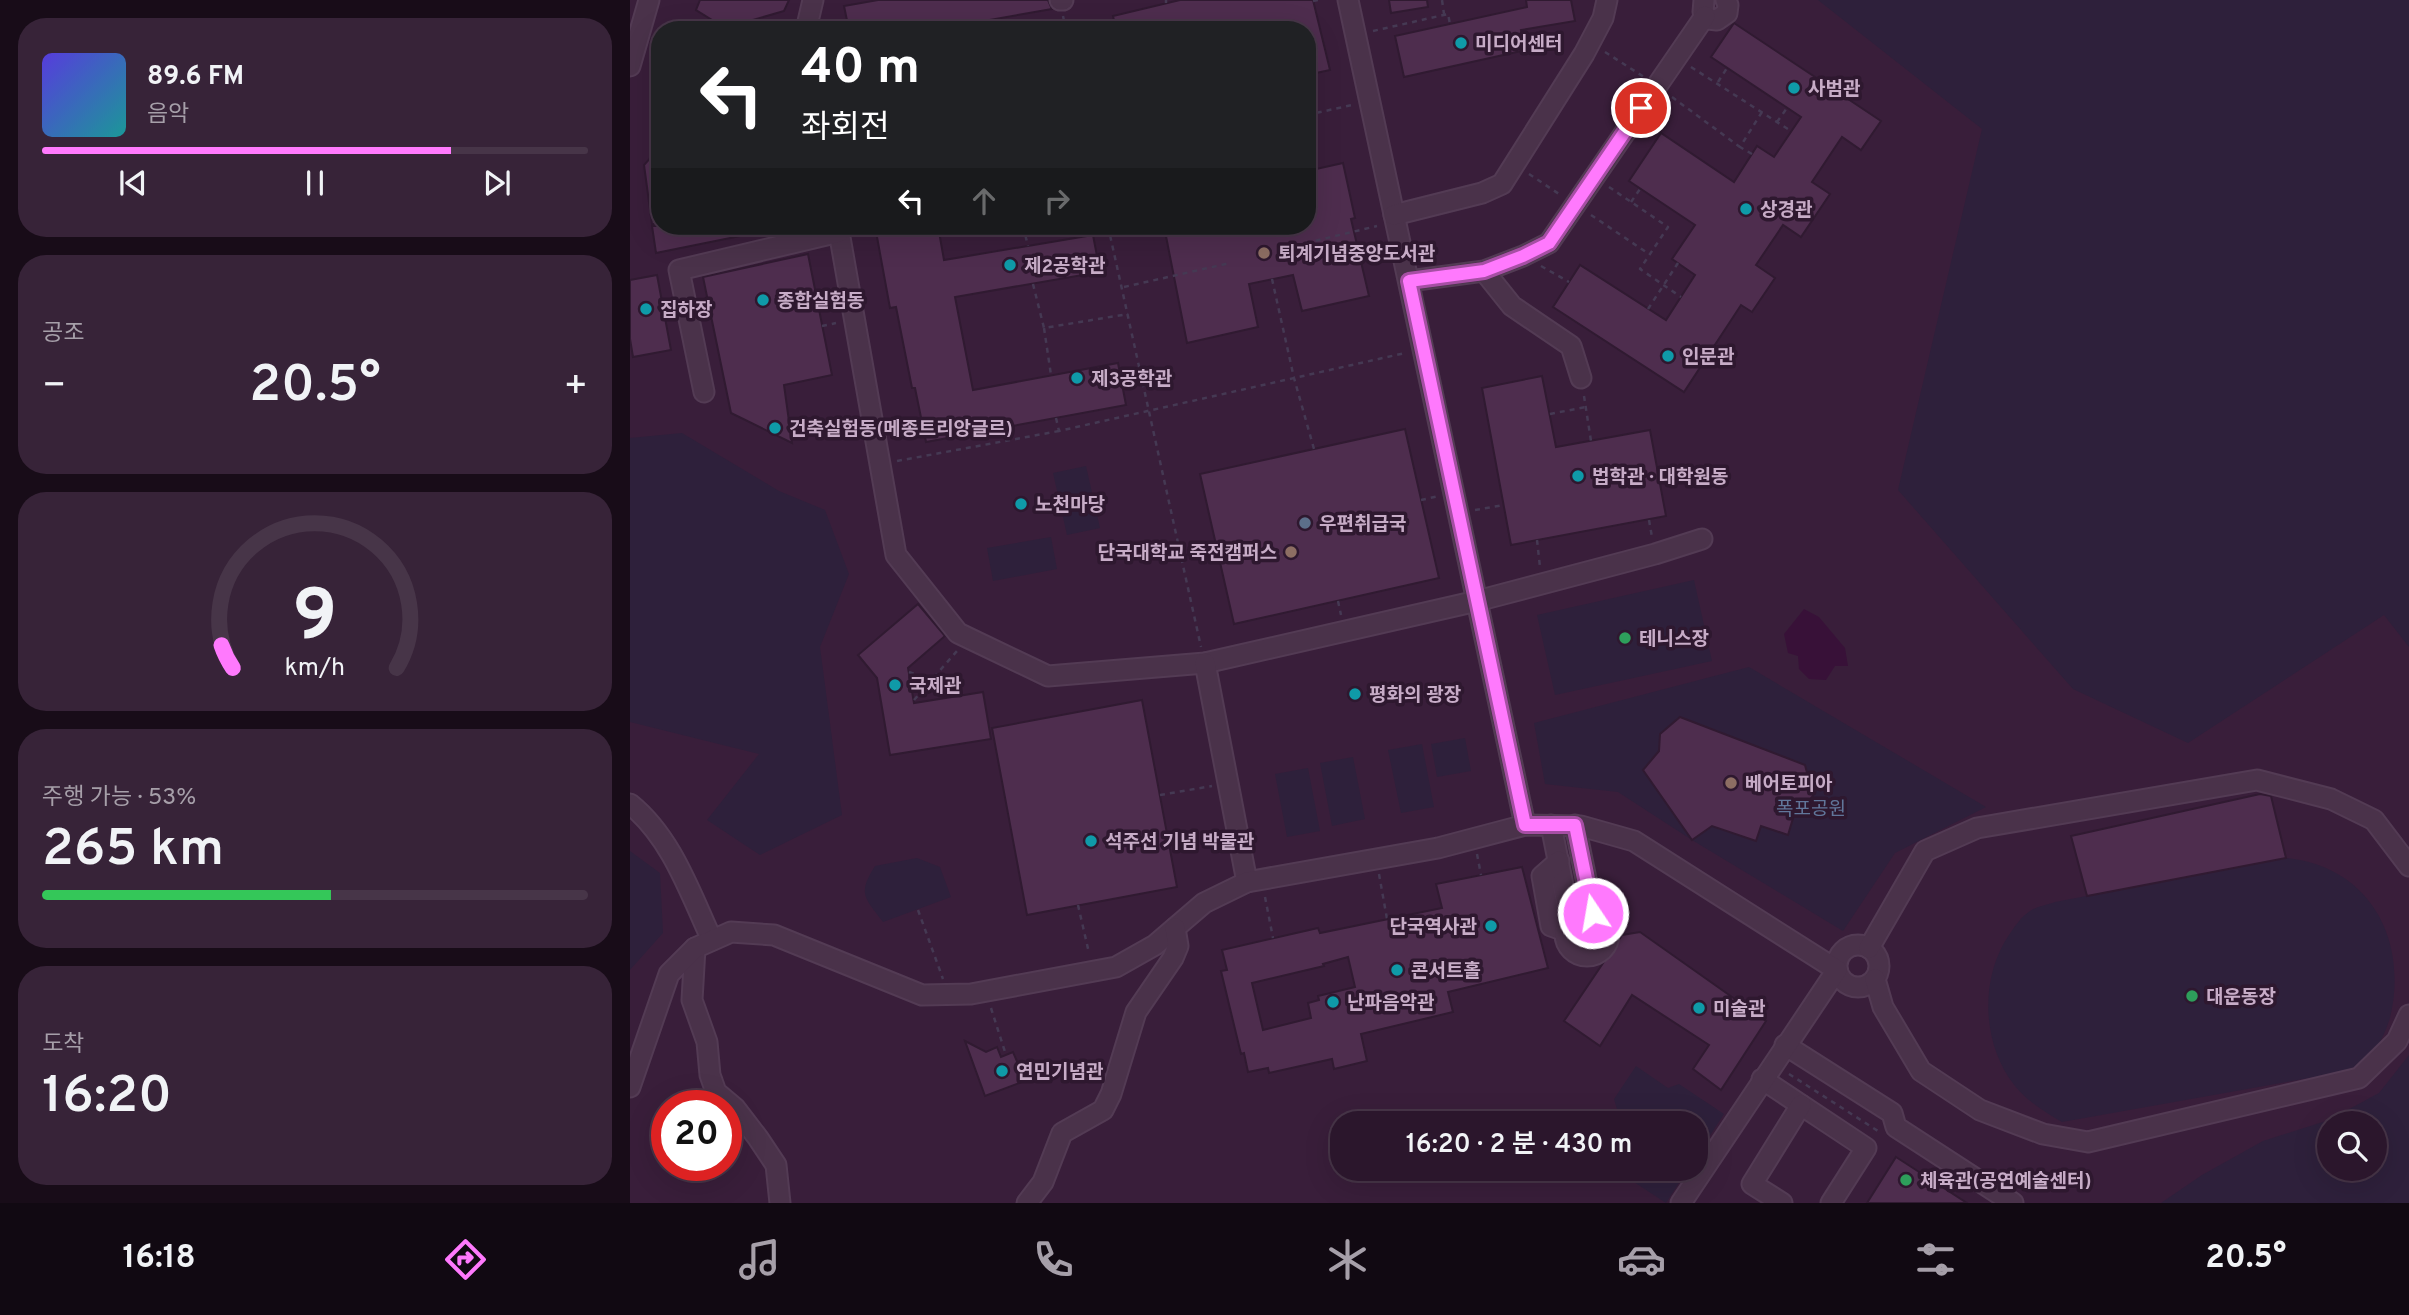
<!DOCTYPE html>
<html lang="ko">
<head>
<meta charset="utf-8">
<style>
	body { margin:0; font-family:Overpass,"Noto Sans KR",sans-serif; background:#372338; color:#f1f3f6; height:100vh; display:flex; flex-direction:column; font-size:26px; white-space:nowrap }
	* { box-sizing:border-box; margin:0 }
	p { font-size:23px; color:#a69fa9 }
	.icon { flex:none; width:38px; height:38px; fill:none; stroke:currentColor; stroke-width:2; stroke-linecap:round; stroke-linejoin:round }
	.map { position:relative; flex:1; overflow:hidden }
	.panel { display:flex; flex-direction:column; gap:18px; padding:18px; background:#180c18; width:630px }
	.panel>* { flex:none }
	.top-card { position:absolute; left:21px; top:21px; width:665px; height:214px; border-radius:28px; box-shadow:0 7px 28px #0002,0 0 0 2px #473548; background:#202124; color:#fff; overflow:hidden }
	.tools { position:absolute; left:1687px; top:1111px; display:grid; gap:14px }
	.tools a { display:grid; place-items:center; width:70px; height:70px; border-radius:50%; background:#2b162c; box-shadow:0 7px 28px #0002,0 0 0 2px #473548; font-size:35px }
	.speed { position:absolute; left:21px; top:1090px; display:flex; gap:14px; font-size:35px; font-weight:700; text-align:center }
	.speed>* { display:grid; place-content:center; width:91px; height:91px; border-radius:50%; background:#2b162c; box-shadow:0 7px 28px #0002,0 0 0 2px #473548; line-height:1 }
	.speed .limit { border:10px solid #d22; background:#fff; color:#111 }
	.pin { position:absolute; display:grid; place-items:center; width:60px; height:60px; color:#fff; margin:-30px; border:4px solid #fff; border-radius:50%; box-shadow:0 2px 7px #0007 }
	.me { position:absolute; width:77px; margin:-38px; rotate:348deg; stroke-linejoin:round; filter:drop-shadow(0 0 5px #0008) }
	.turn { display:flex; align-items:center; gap:24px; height:147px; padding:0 35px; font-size:32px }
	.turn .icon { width:91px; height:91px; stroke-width:2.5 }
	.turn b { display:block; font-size:49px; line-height:60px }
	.lanes { display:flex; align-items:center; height:66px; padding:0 35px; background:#0003; justify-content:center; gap:35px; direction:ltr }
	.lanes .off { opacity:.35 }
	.big { font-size:52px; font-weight:600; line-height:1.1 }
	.panel .widget { flex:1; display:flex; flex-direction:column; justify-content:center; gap:10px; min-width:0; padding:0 24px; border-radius:28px; background:#372338 }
	.panel .dial { align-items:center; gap:0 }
	.dial svg { height:182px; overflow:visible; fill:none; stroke:#473548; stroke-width:7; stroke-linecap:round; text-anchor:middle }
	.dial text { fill:#f1f3f6; stroke:none }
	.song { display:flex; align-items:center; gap:21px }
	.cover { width:84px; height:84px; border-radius:10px; background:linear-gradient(135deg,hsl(250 70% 55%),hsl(180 70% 35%)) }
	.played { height:7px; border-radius:4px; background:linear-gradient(90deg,#ff79fd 75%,#473548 75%) }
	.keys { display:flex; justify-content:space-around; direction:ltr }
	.heat { display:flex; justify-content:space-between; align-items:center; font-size:38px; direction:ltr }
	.charge { height:10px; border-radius:5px; background:linear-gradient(90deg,#34c759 53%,#473548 0) }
	.trip { position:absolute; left:700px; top:1111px; width:378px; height:70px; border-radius:28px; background:#2b162c; box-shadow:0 7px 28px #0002,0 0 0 2px #473548; font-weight:600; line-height:70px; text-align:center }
	.menu { display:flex; height:112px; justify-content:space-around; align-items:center; background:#110912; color:#a69fa9 }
	.menu .icon { width:49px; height:49px }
	.menu .selected { color:#ff79fd }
	.menu b { font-size:32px; color:#f1f3f6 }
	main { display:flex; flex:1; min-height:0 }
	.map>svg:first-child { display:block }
	.green { fill:#2e203b; fill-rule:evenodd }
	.water { fill:#381138 }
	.building { fill:#4e2d4e; stroke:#301a31; stroke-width:2; fill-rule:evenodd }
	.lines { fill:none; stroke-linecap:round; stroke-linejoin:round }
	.minor-casing { stroke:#533b54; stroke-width:23 }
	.path { stroke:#453953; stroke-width:2.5; stroke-dasharray:5 5; stroke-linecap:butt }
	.minor { stroke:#4a324a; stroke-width:19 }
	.route-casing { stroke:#a64fa4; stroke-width:18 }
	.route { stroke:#ff79fd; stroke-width:12 }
	.culture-dot { fill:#0f9aa8; stroke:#2e182f; stroke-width:2.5 }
	.education-dot { fill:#8d6e63; stroke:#2e182f; stroke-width:2.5 }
	.service-dot { fill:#5c6f8a; stroke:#2e182f; stroke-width:2.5 }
	.leisure-dot { fill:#2e9e5b; stroke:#2e182f; stroke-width:2.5 }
	.labels { text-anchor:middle; stroke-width:7; stroke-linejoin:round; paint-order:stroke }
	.poi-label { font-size:19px; font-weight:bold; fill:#c7acc7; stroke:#2e182f; text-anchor:start }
	.park-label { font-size:19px; fill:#61769a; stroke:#2e182f }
</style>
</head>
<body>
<main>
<section class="panel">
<div class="widget">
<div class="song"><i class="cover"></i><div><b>89.6 FM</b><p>음악</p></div></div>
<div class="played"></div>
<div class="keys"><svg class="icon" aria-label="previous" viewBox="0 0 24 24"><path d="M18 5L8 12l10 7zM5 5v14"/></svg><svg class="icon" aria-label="pause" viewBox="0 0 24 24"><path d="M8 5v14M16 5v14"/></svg><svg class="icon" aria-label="next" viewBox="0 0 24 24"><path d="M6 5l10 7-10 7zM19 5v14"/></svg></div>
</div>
<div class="widget"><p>공조</p>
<div class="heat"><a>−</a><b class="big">20.5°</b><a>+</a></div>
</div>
<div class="widget dial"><svg viewBox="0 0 100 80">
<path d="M14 69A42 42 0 1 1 86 69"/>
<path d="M14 69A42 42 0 0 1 9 59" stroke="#ff79fd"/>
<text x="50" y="56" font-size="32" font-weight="700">9</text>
<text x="50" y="72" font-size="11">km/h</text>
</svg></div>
<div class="widget"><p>주행 가능 · 53%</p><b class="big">265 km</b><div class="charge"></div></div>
<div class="widget"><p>도착</p><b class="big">16:20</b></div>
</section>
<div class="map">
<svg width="1779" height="1203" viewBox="0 0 1779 1203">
	<rect width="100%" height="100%" fill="#391e3a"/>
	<g class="green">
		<path d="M1188,0H1779V647L1754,615L1558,743L1443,689L1268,490L1352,129Z"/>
		<path d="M52,433L149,491L195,510L219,574L190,647L212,815L130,855L77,820L129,754L0,722V438Z"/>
		<path d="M456,466L470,528L437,535L423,473Z"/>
		<path d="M421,537L427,569L363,581L357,548Z"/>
		<path d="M1064,580L1082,661L925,695L907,615Z"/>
		<path d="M1119,667L1356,807L1265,853L1213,931L1062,840L988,792L915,784L904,723Z"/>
		<path d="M835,738L841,771L807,777L801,744Z"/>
		<path d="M792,744L804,807L771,813L758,750Z"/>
		<path d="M723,757L735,819L702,826L690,763Z"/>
		<path d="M678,768L690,831L657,837L645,774Z"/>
		<path d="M0,851L30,873L33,933L0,970Z"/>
		<path d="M287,858L310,867L321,897L253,922C235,898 227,894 245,866Z"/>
		<path d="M1656,858C1739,866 1779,939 1760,1018C1754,1035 1747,1054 1732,1063C1721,1070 1708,1072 1696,1075L1432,1122C1415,1112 1398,1102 1385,1086C1352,1045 1349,979 1379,935C1385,926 1391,917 1400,911C1407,906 1418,905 1425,902Z"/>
		<path d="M1779,1055V1203H1531L1572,1175L1633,1141L1699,1120L1749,1093ZM1699,1124H1745V1169H1699Z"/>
		<path d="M1006,1066L1038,1088L1049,1084L1094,1114L1066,1157V1124L991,1123L984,1099Z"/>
		<path d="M984,1169H1058L1036,1203Z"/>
	</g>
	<path class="water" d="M1174,609L1189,617L1215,648L1218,666H1205L1196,680L1179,679L1169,669L1168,656L1158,653L1154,634Z"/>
	<g class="building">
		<path d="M70,0H159L154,11L95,28L66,10Z"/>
		<path d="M248,0H418L422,9L303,30H219L214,6Z"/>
		<path d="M550,0H683L700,70L677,75V30H640L638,22L603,30H486L483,16Z"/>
		<path d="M759,0H797L798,7L761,13Z"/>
		<path d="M896,0H941L945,21L891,30L896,50L774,77L765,36L897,7Z"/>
		<path d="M1104,23L1251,121L1231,150L1212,137L1182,182L1200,194L1171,237L1153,225L1126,265L1145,278L1122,312L1111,305L1054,392L923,307L950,265L1036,320L1065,275L1042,259L1065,225L999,181L1031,133L1104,182L1127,146L1144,157L1171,117L1081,57Z"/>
		<path d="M30,147V224H22L14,165Z"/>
		<path d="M713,163L725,218L721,219L739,296L672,311L663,275L619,284L628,327L557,343L534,226H677V171Z"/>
		<path d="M22,226H130V232L26,253Z"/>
		<path d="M245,226H308L314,260L463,235L470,272L325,297L343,390L488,363L496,405L296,442L285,388H282L266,307L260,308Z"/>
		<path d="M178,254L202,375L154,385L162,443L101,413L73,277Z"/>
		<path d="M27,275L41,350L3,357L0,339V280Z"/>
		<path d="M912,376L926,447L1020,430L1036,516L881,545L852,388Z"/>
		<path d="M775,429L809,578L604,624L570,474Z"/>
		<path d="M288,604L315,636L278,668L284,703L353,692L361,739L260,755L247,678L228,655Z"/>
		<path d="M512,700L547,887L397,915L362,728Z"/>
		<path d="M1050,717L1175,765L1183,796L1164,815L1158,835L1131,826L1126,841L1082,826L1062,840L1013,770L1029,751L1030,734Z"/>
		<path d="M1630,794L1641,796L1656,858L1457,896L1441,836Z"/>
		<path d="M892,867L918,968L818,992L823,1012L731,1034L737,1061L704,1069L702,1059L639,1073L638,1068L618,1072L614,1053L611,1054L591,971L597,970L592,950L688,928L690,933L812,908L806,884ZM718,957L725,987L688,996L689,1000L678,1003L681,1018L633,1030L622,983L694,966L693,964Z"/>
		<path d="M1010,932L1136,1021L1091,1090L1063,1069L1079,1045L1002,995L970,1046L934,1021L992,935Z"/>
		<path d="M335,1041L356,1052L367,1047L371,1057L383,1052L389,1066L408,1076L355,1096Z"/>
		<path d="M1266,1157L1337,1203H1237Z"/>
	</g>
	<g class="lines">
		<g class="minor-casing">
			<g id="minor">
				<path d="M430,0H433"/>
				<path d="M718,0L895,825"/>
				<path d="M1074,0L1073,12L1078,19L1087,20L1097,13L1098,5L1096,0"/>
				<path d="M176,30L183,0"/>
				<path d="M0,66L19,0"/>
				<path d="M764,215L852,193L872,184L954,54L973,18L977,0"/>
				<path d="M208,226L266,555L328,633L418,676L575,663L847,601L1025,554L1072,539"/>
				<path d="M854,271L882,306L941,346L951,378"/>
				<path d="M779,281L854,271L893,256L919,243L1075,16"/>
				<path d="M74,392L49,270L209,232"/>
				<path d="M575,663L617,882"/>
				<path d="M0,804C42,838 60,893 82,940"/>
				<path d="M921,825L940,920"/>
				<path d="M945,825L963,913"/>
				<path d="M929,861L912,876L921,926L935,931"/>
				<circle cx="957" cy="934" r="22"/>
				<circle cx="1228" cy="966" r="21"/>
				<path d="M65,948L62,1000L77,1042L80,1075L86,1092L105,1108L128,1138L146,1165L150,1203"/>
				<path d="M1239,948L1295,851L1347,828L1627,780L1701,799L1744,820L1779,866"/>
				<path d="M1245,979L1253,1007L1291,1071L1350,1110L1413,1134L1458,1142L1729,1078L1767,1041L1779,1015"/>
				<path d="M1155,1045L1262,1113L1266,1127L1383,1203"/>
				<path d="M1132,1079L1236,1148L1201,1203"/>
				<path d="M0,1087L39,974L65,948L101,932L144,935L292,995L341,994L486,967L525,945L574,903L617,882L808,848L895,825L951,826L1004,841L1207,970L1051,1203"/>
				<path d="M397,1203L413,1182L432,1133L473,1110L481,1094L506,1012L543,958L548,946L545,928"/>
				<path d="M1152,1203L1122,1184L1171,1105"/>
			</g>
		</g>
		<g class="path">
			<path d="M536,0V3"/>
			<path d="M812,0L814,14"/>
			<path d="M683,1L688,0"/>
			<path d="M433,16L436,30"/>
			<path d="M342,23L345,30"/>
			<path d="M743,31L818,14L820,24"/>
			<path d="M975,52L1014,77"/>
			<path d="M1061,67L1161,131"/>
			<path d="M1088,82L1097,68"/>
			<path d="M1042,97L1110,147"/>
			<path d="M677,115L722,105"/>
			<path d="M1147,122L1157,108"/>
			<path d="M1122,154L1110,147L1132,112"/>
			<path d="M899,174L932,196"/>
			<path d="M979,187L1038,227L1010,269L1051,297"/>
			<path d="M1001,202L1010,189"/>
			<path d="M961,215L1019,254"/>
			<path d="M393,226L398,246"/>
			<path d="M478,226L571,647"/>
			<path d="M676,243L747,226"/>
			<path d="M911,266L939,282"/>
			<path d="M642,279L664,378L684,449"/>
			<path d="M403,284L414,328L498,314"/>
			<path d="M494,287L600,263"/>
			<path d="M1018,309L1048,263"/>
			<path d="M192,326L206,323"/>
			<path d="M414,328L421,375"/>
			<path d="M954,396L961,441"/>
			<path d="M920,414L956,407"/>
			<path d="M426,418L429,431L775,353"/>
			<path d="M267,461L429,431"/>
			<path d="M791,500L809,496"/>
			<path d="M845,510L874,505"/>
			<path d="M1019,520L1022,537"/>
			<path d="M907,540L910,567"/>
			<path d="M551,549L585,543"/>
			<path d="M708,601L711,615"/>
			<path d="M279,672L301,680"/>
			<path d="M284,700L327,651"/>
			<path d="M530,795L582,786"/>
			<path d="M847,854L851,875"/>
			<path d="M749,874L757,919"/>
			<path d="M635,897L643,938"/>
			<path d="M448,905L459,953"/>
			<path d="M288,910L313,979"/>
			<path d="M977,957L987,931L978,919"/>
			<path d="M361,1008L376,1055"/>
			<path d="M1159,1074L1248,1131"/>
		</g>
		<use href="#minor" class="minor"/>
	</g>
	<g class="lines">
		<g class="route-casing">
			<path id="route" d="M963,913L945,825H895L779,281L854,271L893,256L919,243L1011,108"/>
		</g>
		<use href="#route" class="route"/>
	</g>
	<g class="culture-dot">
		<circle cx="831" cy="43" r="7"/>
		<circle cx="1164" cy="88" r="7"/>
		<circle cx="1116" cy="209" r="7"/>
		<circle cx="380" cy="265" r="7"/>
		<circle cx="133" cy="300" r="7"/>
		<circle cx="16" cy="309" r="7"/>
		<circle cx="1038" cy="356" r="7"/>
		<circle cx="447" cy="378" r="7"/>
		<circle cx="145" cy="428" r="7"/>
		<circle cx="948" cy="476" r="7"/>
		<circle cx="391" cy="504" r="7"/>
		<circle cx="265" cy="685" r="7"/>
		<circle cx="725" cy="694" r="7"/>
		<circle cx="461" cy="841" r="7"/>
		<circle cx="861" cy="926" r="7"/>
		<circle cx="767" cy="970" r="7"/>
		<circle cx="703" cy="1002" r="7"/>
		<circle cx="1069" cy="1008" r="7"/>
		<circle cx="372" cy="1071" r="7"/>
	</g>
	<g class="education-dot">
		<circle cx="634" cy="253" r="7"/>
		<circle cx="661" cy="552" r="7"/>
		<circle cx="1101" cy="783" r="7"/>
	</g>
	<circle class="service-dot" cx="675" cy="523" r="7"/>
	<g class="leisure-dot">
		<circle cx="995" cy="638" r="7"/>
		<circle cx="1562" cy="996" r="7"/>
		<circle cx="1276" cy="1180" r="7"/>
	</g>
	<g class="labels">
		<g class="poi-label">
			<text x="845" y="50">미디어센터</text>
			<text x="1178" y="95">사범관</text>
			<text x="1130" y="216">상경관</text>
			<text x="648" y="260">퇴계기념중앙도서관</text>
			<text x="394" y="272">제2공학관</text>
			<text x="147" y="307">종합실험동</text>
			<text x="30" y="316">집하장</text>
			<text x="1052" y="363">인문관</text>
			<text x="461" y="385">제3공학관</text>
			<text x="159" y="435">건축실험동(메종트리앙글르)</text>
			<text x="962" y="483">법학관 · 대학원동</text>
			<text x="405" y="511">노천마당</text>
			<text x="689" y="530">우편취급국</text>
			<text x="647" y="559" text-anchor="end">단국대학교 죽전캠퍼스</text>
			<text x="1009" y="645">테니스장</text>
			<text x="279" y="692">국제관</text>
			<text x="739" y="701">평화의 광장</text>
			<text x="1115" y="790">베어토피아</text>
			<text x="475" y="848">석주선 기념 박물관</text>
			<text x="847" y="933" text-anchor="end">단국역사관</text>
			<text x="781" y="977">콘서트홀</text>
			<text x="1576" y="1003">대운동장</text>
			<text x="717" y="1009">난파음악관</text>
			<text x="1083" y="1015">미술관</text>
			<text x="386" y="1078">연민기념관</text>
			<text x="1290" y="1187">체육관(공연예술센터)</text>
		</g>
		<g class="park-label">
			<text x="1181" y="815">폭포공원</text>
		</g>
	</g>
</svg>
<div class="tools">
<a><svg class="icon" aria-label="search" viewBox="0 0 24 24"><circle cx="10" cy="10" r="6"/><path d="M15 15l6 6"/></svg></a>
</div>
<div class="speed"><div class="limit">20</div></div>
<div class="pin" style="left:1011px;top:108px;background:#d93025"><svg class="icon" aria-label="arrive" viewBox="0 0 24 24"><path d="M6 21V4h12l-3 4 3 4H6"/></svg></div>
<svg class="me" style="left:963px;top:913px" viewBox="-20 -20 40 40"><circle r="17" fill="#ff79fd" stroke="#fff" stroke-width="3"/><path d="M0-11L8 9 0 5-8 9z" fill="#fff"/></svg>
<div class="trip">16:20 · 2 분 · 430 m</div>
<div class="top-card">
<div class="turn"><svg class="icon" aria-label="left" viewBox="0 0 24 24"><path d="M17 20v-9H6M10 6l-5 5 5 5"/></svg><div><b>40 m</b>좌회전</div></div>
<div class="lanes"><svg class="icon" aria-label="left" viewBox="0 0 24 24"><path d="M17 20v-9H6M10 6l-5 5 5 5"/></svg><svg class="icon off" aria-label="ahead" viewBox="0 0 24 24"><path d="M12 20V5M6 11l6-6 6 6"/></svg><svg class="icon off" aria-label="right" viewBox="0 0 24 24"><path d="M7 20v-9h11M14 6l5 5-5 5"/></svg></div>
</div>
</div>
</main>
<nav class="menu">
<b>16:18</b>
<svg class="icon selected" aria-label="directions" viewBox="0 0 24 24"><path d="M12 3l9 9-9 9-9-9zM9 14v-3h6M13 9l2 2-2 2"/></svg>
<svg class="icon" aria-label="music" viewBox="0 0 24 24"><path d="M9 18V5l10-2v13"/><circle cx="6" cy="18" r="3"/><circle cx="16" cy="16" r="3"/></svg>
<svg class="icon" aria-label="phone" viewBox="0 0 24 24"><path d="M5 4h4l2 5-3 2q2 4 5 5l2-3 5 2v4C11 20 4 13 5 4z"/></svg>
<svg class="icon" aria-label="climate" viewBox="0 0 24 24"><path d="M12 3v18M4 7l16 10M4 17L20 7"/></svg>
<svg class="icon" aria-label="car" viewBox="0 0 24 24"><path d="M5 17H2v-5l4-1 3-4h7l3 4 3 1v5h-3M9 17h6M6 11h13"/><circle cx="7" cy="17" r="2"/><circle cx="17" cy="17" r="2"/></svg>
<svg class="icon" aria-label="filters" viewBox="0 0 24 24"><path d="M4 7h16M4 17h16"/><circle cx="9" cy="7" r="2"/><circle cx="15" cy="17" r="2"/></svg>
<b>20.5°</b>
</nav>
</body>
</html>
